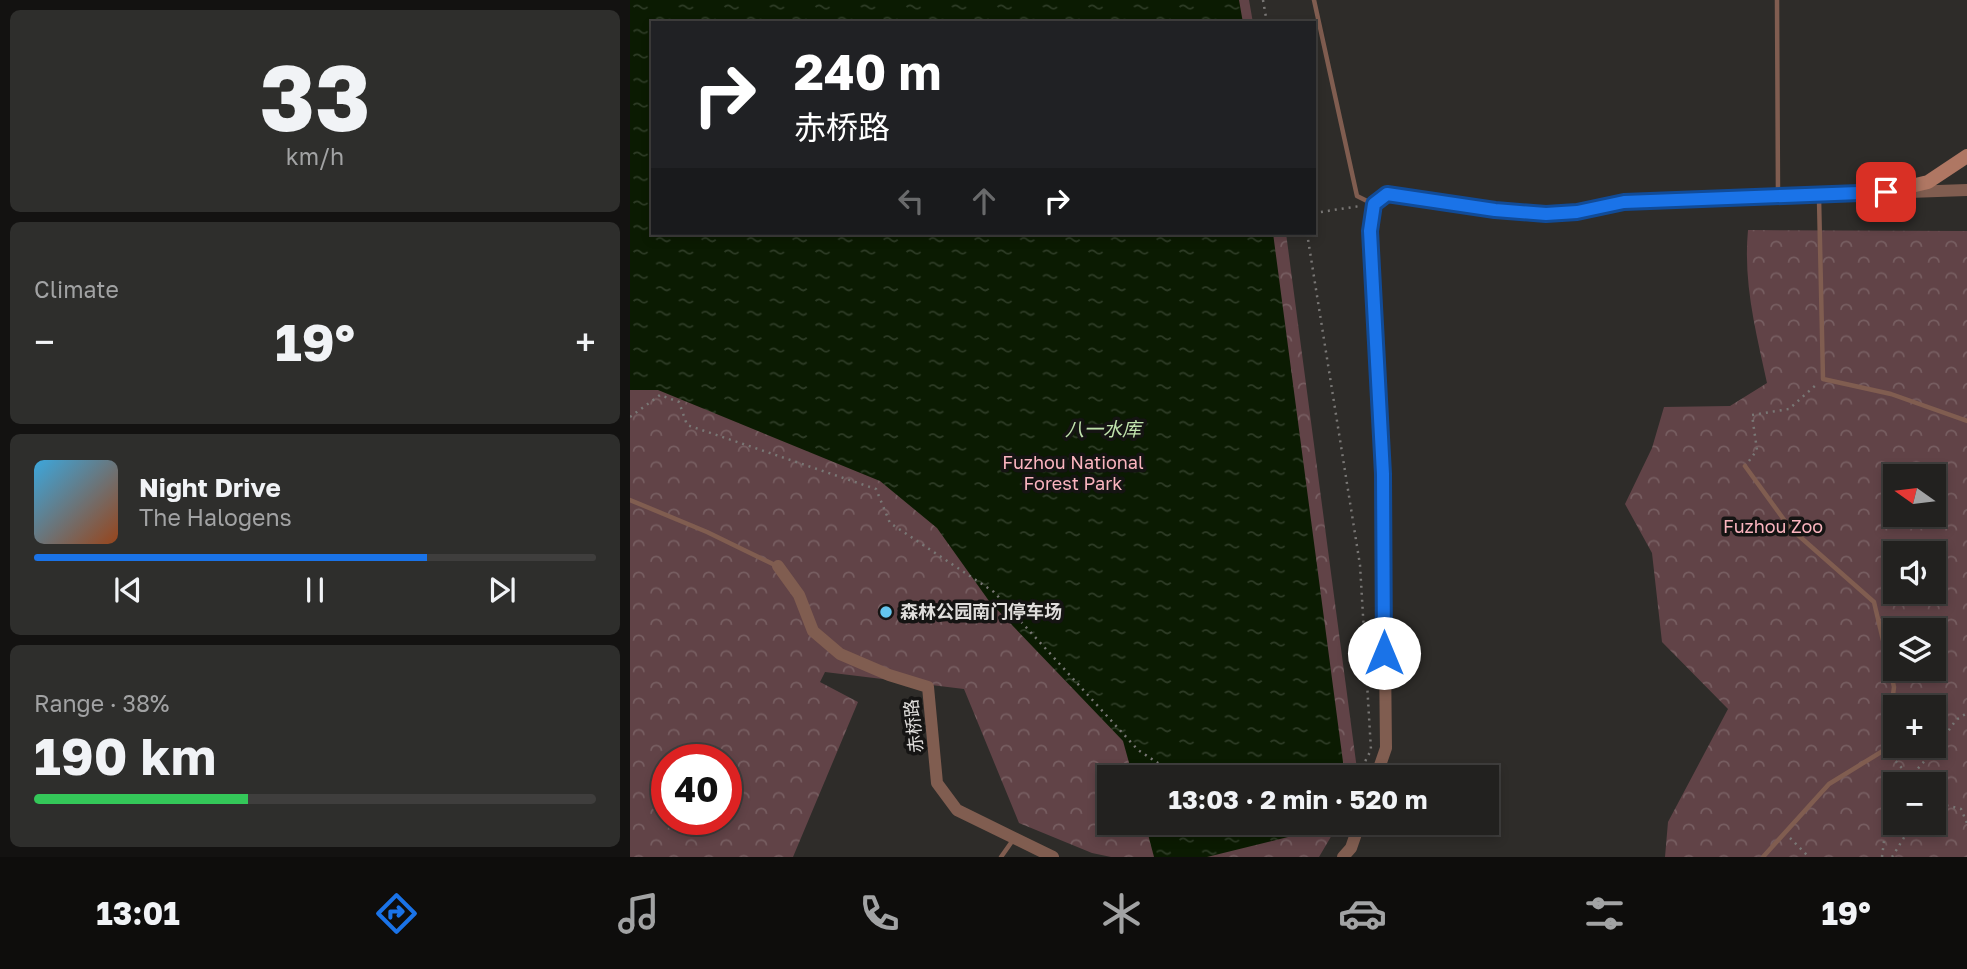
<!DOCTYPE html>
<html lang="en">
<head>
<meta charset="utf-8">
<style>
	body { margin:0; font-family:"Golos Text","Noto Sans SC",sans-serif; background:#2e2e2c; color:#f1f3f6; height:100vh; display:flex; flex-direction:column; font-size:26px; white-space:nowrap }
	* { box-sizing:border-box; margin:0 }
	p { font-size:23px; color:#a2a3a4 }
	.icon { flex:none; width:38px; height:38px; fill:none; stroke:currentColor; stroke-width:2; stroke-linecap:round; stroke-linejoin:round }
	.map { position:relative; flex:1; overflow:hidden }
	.drawer { display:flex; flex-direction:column; gap:10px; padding:10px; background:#131211; width:630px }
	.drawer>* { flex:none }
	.guide { position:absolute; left:21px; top:21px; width:665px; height:214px; border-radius:0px; box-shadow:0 4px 10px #0003,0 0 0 2px #3f3e3d; background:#202124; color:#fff; overflow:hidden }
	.needle { width:46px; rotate:284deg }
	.fabs { position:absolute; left:1253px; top:464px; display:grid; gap:14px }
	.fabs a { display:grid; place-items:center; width:63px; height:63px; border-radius:0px; background:#22211f; box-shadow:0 4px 10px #0003,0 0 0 2px #3f3e3d; font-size:35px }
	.speed { position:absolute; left:21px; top:744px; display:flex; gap:14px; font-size:35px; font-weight:700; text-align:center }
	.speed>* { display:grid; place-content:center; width:91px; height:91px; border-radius:50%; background:#22211f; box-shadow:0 4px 10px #0003,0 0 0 2px #3f3e3d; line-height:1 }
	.speed .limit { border:10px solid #d22; background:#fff; color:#111 }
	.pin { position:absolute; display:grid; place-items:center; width:60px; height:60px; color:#fff; margin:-30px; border-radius:14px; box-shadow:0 4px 10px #0006 }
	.me { position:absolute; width:77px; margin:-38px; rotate:0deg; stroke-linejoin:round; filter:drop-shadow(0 0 5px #0008) }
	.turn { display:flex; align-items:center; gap:24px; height:147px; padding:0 28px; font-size:32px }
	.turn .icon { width:91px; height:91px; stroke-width:2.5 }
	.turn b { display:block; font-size:49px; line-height:60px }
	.lanes { display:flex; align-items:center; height:66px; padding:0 28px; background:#0003; justify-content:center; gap:35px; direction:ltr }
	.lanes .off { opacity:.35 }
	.big { font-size:52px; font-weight:700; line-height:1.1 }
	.drawer .tile { flex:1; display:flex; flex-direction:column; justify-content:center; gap:10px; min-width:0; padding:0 24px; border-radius:10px; background:#2e2e2c }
	.drawer .dial { align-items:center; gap:0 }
	.dial b { font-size:91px; line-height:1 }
	.song { display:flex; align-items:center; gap:21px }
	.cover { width:84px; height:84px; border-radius:10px; background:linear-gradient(135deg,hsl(200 70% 55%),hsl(20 70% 35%)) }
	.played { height:7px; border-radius:4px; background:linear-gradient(90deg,#1a73e8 70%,#3f3e3d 70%) }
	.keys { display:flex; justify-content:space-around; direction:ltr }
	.heat { display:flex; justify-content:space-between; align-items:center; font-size:38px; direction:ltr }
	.charge { height:10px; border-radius:5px; background:linear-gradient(90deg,#34c759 38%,#3f3e3d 0) }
	.trip { position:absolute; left:467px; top:765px; width:402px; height:70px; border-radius:0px; background:#22211f; box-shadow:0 4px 10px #0003,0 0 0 2px #3f3e3d; font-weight:700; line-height:70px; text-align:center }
	.tab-bar { display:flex; height:112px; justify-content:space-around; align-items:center; background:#0e0d0c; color:#a2a3a4 }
	.tab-bar .icon { width:49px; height:49px }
	.tab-bar .on { color:#1a73e8 }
	.tab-bar b { font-size:32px; color:#f1f3f6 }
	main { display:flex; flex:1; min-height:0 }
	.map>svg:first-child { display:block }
	.forest { fill:url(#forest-crowns); fill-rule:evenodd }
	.water { fill:url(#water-ripples) }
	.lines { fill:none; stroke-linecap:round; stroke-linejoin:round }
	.path { stroke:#797775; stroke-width:2.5; stroke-dasharray:2 5; stroke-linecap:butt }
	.service { stroke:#805d50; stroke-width:4.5 }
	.tertiary { stroke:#805d50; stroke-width:12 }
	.secondary { stroke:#af7763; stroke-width:14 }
	.route-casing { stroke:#114b97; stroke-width:18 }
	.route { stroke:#1a73e8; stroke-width:12 }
	.poi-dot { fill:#64c5ee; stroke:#151413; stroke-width:2.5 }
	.labels { text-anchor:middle; stroke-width:7; stroke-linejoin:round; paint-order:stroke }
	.park-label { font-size:18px; fill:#fbb5bf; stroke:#151413 }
	.poi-label { font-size:18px; font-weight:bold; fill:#e0dedc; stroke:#151413; text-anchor:start }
	.street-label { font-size:18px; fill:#e0dedc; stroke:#151413 }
	.water-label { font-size:19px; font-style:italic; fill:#c1e4ae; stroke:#151413 }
</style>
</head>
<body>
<main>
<section class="drawer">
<div class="tile dial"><b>33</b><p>km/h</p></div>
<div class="tile"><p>Climate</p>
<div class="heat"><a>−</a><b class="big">19°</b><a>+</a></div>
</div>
<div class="tile">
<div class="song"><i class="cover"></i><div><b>Night Drive</b><p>The Halogens</p></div></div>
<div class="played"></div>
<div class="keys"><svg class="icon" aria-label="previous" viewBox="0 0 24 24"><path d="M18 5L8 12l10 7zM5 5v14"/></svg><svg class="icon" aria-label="pause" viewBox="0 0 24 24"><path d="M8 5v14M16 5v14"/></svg><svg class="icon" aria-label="next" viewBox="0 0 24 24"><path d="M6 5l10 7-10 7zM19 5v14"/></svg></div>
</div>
<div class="tile"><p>Range · 38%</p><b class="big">190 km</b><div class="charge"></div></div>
</section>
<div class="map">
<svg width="1337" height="857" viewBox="0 0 1337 857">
	<defs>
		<pattern id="forest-crowns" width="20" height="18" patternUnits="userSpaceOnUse" patternTransform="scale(1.75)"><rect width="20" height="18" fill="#614347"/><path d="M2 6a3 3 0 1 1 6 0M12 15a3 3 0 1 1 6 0" fill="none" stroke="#775e61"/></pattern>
		<pattern id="water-ripples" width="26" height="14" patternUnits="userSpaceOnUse" patternTransform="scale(1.75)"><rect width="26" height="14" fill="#0b1b02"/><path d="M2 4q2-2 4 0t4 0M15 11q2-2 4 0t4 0" fill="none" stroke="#2e3c26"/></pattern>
	</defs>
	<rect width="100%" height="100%" fill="#2e2c29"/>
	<g class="forest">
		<path d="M0,0H619L623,23H23V233H656L728,777H480V822L709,823L689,857H481L462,853L389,823L334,689L195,672L190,682L228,702L163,857H0ZM37,760H96V819H37Z"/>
		<path d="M1118,230L1337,231V857H1035L1038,822L1098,709L1032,642L1022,553L995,504L1022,448L1034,407L1100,406L1137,383C1126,332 1113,283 1118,230ZM1265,476H1304V514H1265ZM1265,553H1304V592H1265ZM1265,630H1304V668H1265ZM1265,707H1304V746H1265ZM1265,784H1304V822H1265Z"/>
	</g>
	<g class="water">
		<path d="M0,0H609L613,23H23V233H643L715,777H503L493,741L359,601L307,528L250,481L28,390H0Z"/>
		<path d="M515,823V822L690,823L682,831L577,857H524Z"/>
	</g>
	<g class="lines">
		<g class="path">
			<path d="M633,0L637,23"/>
			<path d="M684,213L730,206"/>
			<path d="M677,233L730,565L741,750L727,777"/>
			<path d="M0,417L30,395L49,402L57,425L246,489L260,523L364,592L508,750L528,763L582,777"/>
			<path d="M1119,461L1127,450L1122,415L1159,409L1187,384"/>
			<path d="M1261,756L1280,777"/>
			<path d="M1274,784L1307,747L1326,720L1337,713"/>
			<path d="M1304,806L1307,803L1331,809L1337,823"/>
			<path d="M1160,838L1179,857"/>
			<path d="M1252,857L1259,801L1265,794"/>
			<path d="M1262,857L1275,836L1288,822"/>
		</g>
		<g class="service">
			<path d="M684,0L727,196L743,204"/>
			<path d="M1147,0L1148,196"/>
			<path d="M1189,198L1193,379L1261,394L1337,421"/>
			<path d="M1115,466L1160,528L1244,602L1264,687L1256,749L1199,784L1133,857"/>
			<path d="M0,500L77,532L147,566"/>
			<path d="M371,857L383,840"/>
		</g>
		<g class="tertiary">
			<path d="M148,566L169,595L183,631L210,654L259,675L298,687L307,783L327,810L423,857"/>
			<path d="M746,777L756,748L753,474L740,231L744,204L757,194C811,198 864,214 919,214C944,214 969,207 994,202L1337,190"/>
			<path d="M713,857L721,848L730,822"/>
		</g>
		<path class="secondary" d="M1256,192L1298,182L1337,156"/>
	</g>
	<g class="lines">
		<g class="route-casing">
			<path id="route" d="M754,653L753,474L740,231L744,204L757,194L865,210L916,214L947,212L994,202L1256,192"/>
		</g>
		<use href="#route" class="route"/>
	</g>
	<circle class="poi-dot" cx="256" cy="612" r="7"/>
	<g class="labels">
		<g class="park-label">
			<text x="443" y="469">Fuzhou National<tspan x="443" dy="21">Forest Park</tspan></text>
			<text x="1143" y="533">Fuzhou Zoo</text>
		</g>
		<g class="poi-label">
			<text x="270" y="618">森林公园南门停车场</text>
		</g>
		<g class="street-label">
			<text transform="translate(284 726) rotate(-96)" y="6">赤桥路</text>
		</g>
		<g class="water-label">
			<text x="473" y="436">八一水库</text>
		</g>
	</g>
</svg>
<div class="fabs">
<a><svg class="needle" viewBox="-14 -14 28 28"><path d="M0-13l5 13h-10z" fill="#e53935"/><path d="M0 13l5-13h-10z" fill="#a2a3a4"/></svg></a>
<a><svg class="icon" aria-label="sound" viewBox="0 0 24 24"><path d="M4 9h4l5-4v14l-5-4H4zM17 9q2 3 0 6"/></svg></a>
<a><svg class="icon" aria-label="layers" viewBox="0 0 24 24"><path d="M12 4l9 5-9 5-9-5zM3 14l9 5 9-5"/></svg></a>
<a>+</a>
<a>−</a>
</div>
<div class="speed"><div class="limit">40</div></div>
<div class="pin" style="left:1256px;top:192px;background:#d93025"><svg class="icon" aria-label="arrive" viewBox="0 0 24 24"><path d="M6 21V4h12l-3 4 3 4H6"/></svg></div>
<svg class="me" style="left:754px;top:653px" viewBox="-20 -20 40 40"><circle r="19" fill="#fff"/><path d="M0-13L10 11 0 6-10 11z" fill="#1a73e8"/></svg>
<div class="trip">13:03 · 2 min · 520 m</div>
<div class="guide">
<div class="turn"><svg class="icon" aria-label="right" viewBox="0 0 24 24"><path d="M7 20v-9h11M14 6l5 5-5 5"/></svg><div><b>240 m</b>赤桥路</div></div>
<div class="lanes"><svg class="icon off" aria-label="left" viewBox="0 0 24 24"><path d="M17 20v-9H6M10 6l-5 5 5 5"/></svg><svg class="icon off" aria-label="ahead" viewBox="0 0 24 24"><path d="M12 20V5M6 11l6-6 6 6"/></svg><svg class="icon" aria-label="right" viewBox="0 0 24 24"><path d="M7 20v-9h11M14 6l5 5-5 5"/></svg></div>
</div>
</div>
</main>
<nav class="tab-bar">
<b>13:01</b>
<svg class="icon on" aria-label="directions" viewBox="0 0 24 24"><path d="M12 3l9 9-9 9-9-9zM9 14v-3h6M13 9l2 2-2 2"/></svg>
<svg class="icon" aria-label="music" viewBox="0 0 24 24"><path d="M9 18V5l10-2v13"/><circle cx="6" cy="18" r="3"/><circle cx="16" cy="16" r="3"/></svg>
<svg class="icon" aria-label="phone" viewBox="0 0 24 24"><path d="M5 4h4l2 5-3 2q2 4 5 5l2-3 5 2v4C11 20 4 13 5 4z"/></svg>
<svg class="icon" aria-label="climate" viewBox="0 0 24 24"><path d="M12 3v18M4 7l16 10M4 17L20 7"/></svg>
<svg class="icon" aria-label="car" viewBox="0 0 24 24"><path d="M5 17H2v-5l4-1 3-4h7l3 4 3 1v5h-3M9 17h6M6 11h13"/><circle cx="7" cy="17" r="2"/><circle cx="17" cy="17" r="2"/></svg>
<svg class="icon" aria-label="filters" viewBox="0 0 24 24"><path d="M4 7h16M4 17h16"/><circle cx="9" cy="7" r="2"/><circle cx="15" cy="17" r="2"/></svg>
<b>19°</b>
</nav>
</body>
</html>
